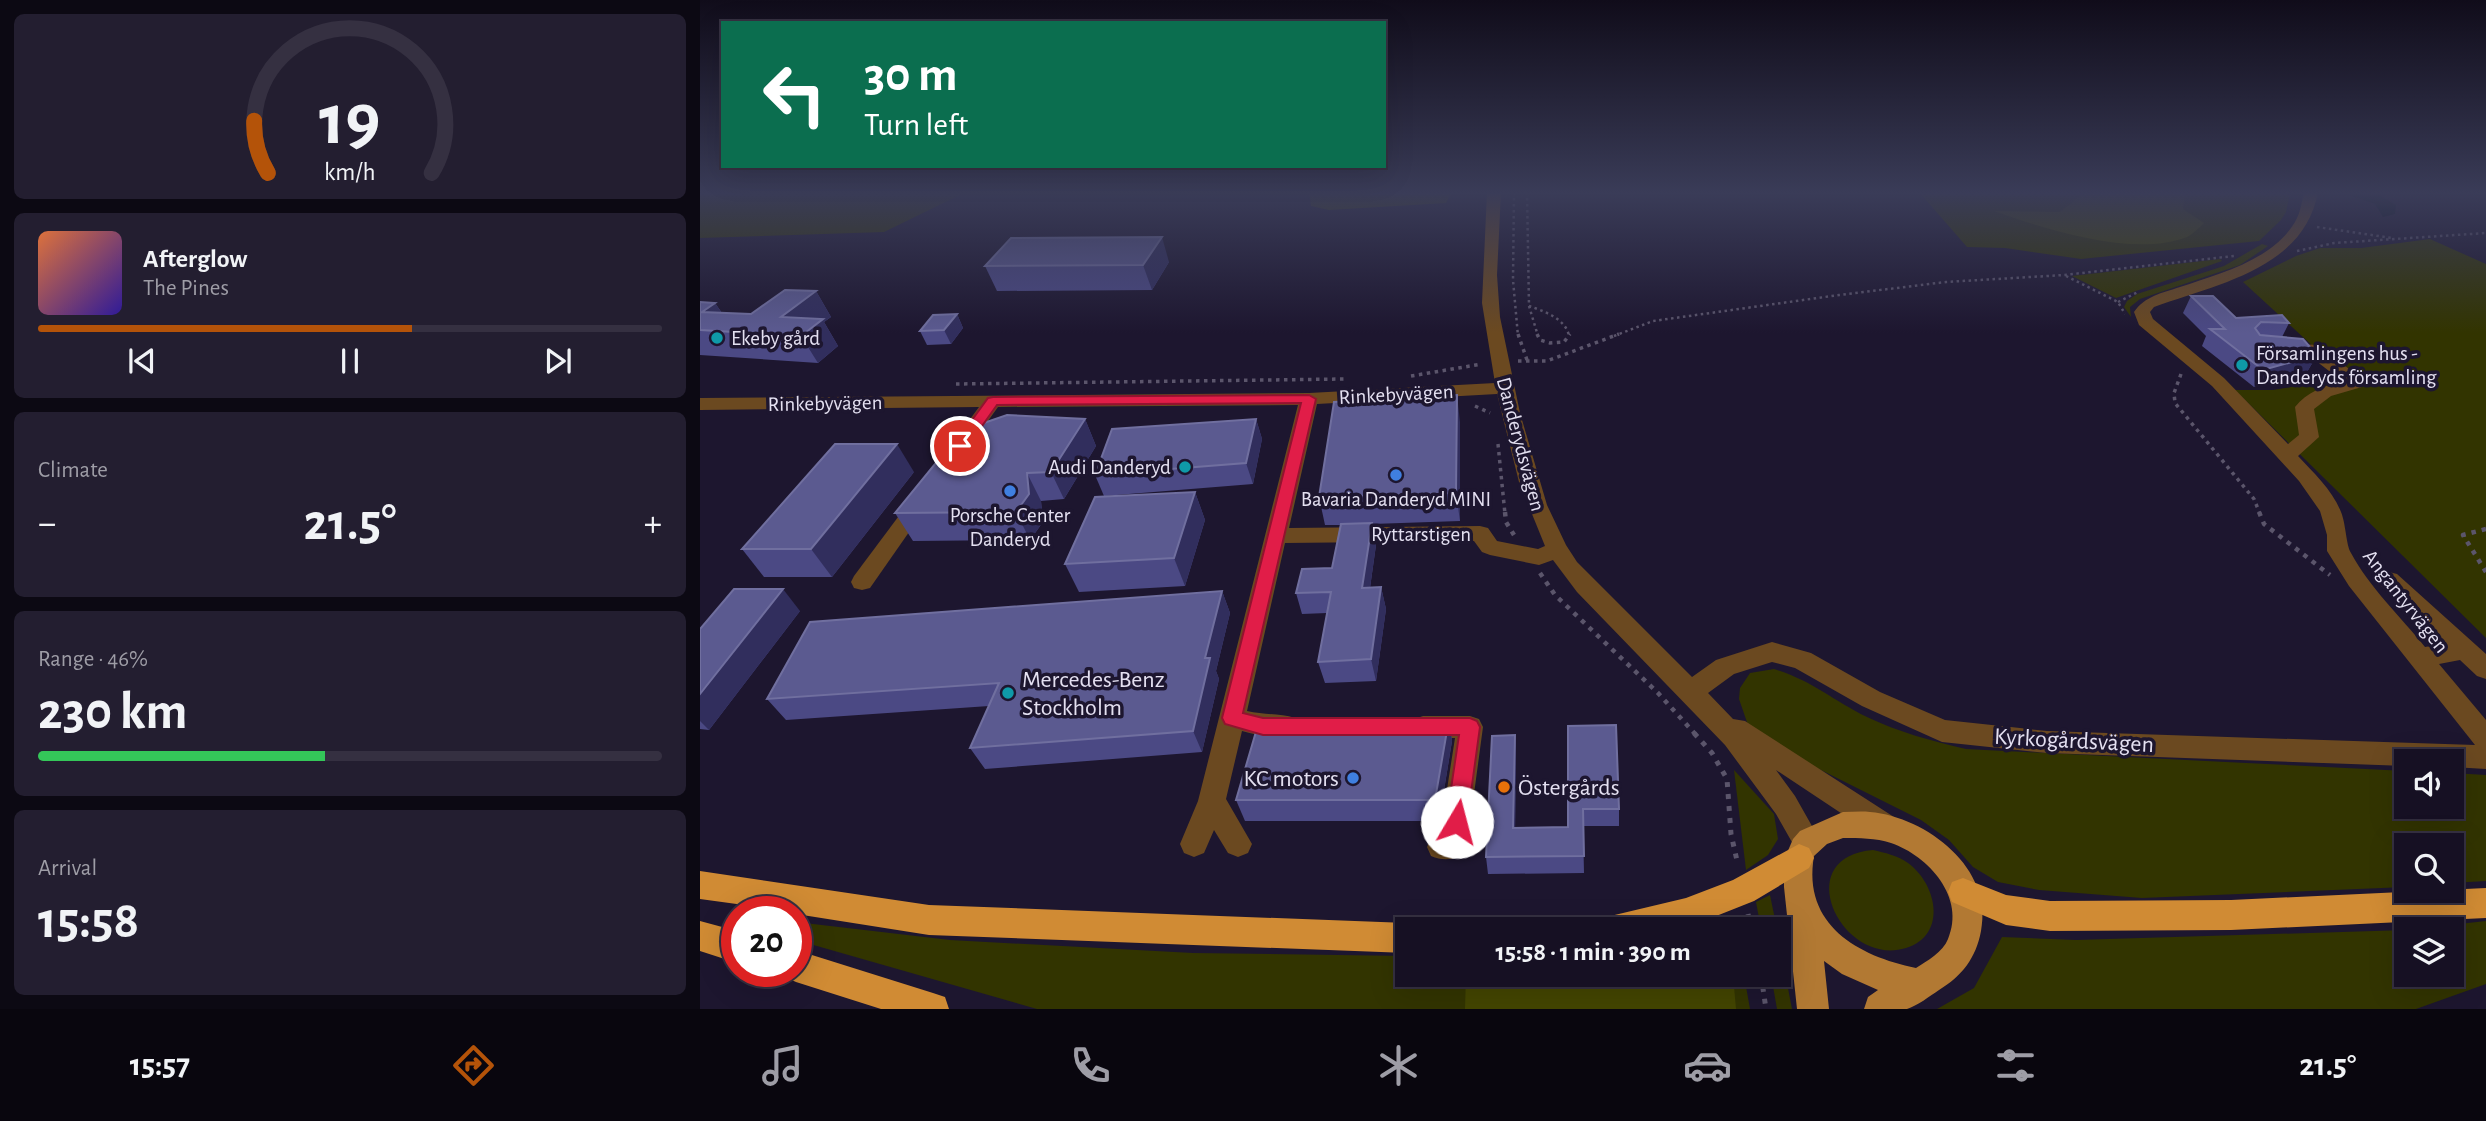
<!DOCTYPE html>
<html lang="en">
<head>
<meta charset="utf-8">
<style>
	body { margin:0; font-family:"Alegreya Sans",sans-serif; background:#231e30; color:#f1f3f6; height:100vh; display:flex; flex-direction:column; font-size:26px; white-space:nowrap }
	* { box-sizing:border-box; margin:0 }
	p { font-size:23px; color:#9e9da6 }
	.icon { flex:none; width:38px; height:38px; fill:none; stroke:currentColor; stroke-width:2; stroke-linecap:round; stroke-linejoin:round }
	.map { position:relative; flex:1; overflow:hidden }
	.sheet { display:flex; flex-direction:column; gap:14px; padding:14px; background:#0c0913; width:700px }
	.sheet>* { flex:none }
	.banner { position:absolute; left:21px; top:21px; width:665px; height:147px; border-radius:0px; box-shadow:0 7px 28px #0002,0 0 0 2px #353041; background:#0b6e4f; color:#fff; overflow:hidden }
	.controls { position:absolute; left:1694px; top:749px; display:grid; gap:14px }
	.controls a { display:grid; place-items:center; width:70px; height:70px; border-radius:0px; background:#161023; box-shadow:0 7px 28px #0002,0 0 0 2px #353041; font-size:35px }
	.speed { position:absolute; left:21px; top:896px; display:flex; gap:14px; font-size:35px; font-weight:700; text-align:center }
	.speed>* { display:grid; place-content:center; width:91px; height:91px; border-radius:50%; background:#161023; box-shadow:0 7px 28px #0002,0 0 0 2px #353041; line-height:1 }
	.speed .limit { border:10px solid #d22; background:#fff; color:#111 }
	.pin { position:absolute; display:grid; place-items:center; width:60px; height:60px; color:#fff; margin:-30px; border:4px solid #fff; border-radius:50%; box-shadow:0 2px 7px #0007 }
	.me { position:absolute; width:77px; margin:-38px; rotate:8deg; stroke-linejoin:round; filter:drop-shadow(0 0 5px #0008) }
	.turn { display:flex; align-items:center; gap:24px; height:147px; padding:0 28px; font-size:32px }
	.turn .icon { width:91px; height:91px; stroke-width:2.5 }
	.turn b { display:block; font-size:49px; line-height:60px }
	.big { font-size:52px; font-weight:600; line-height:1.1 }
	.sheet .tile { flex:1; display:flex; flex-direction:column; justify-content:center; gap:10px; min-width:0; padding:0 24px; border-radius:10px; background:#231e30 }
	.sheet .dial { align-items:center; gap:0 }
	.dial svg { height:182px; overflow:visible; fill:none; stroke:#353041; stroke-width:7; stroke-linecap:round; text-anchor:middle }
	.dial text { fill:#f1f3f6; stroke:none }
	.song { display:flex; align-items:center; gap:21px }
	.cover { width:84px; height:84px; border-radius:10px; background:linear-gradient(135deg,hsl(20 70% 55%),hsl(250 70% 35%)) }
	.played { height:7px; border-radius:4px; background:linear-gradient(90deg,#b45309 60%,#353041 60%) }
	.keys { display:flex; justify-content:space-around; direction:ltr }
	.heat { display:flex; justify-content:space-between; align-items:center; font-size:38px; direction:ltr }
	.charge { height:10px; border-radius:5px; background:linear-gradient(90deg,#34c759 46%,#353041 0) }
	.trip { position:absolute; left:695px; top:917px; width:396px; height:70px; border-radius:0px; background:#161023; box-shadow:0 7px 28px #0002,0 0 0 2px #353041; font-weight:600; line-height:70px; text-align:center }
	.tabs { display:flex; height:112px; justify-content:space-around; align-items:center; background:#09060e; color:#9e9da6 }
	.tabs .icon { width:49px; height:49px }
	.tabs .current { color:#b45309 }
	.tabs b { font-size:32px; color:#f1f3f6 }
	main { display:flex; flex:1; min-height:0 }
	.map>svg:first-child { display:block }
	.green { fill:#323400 }
	.forest { fill:#434501 }
	.water { fill:#000c18 }
	.lines { fill:none; stroke-linecap:round; stroke-linejoin:round }
	.path-far3 { stroke:#5b556b; stroke-width:2.5; stroke-dasharray:2.5 3.5; stroke-linecap:butt }
	.path-far2 { stroke:#5b556b; stroke-width:3.5; stroke-dasharray:3.5 4.5; stroke-linecap:butt }
	.path-far1 { stroke:#5b556b; stroke-width:4.5; stroke-dasharray:4.5 6; stroke-linecap:butt }
	.path { stroke:#5b556b; stroke-width:5; stroke-dasharray:5 7; stroke-linecap:butt }
	.minor { fill:#6b4920; fill-rule:evenodd }
	.major { fill:#b27933; fill-rule:evenodd }
	.highway { fill:#d08b34; fill-rule:evenodd }
	.wall { fill:#4b4984 }
	.shaded-wall { fill:#312e5d }
	.building { fill:#5b5a90; stroke:#706f9f; stroke-width:2 }
	.route { fill:#e11d48; stroke:#92132f; stroke-width:2 }
	.culture-dot { fill:#0f9aa8; stroke:#1d162f; stroke-width:2.5 }
	.shop-dot { fill:#3f7fe0; stroke:#1d162f; stroke-width:2.5 }
	.food-dot { fill:#e8710a; stroke:#1d162f; stroke-width:2.5 }
	.labels { text-anchor:middle; stroke-width:7; stroke-linejoin:round; paint-order:stroke }
	.poi-label { font-size:21px; fill:#e4e0f1; stroke:#1d162f; text-anchor:start }
	.street-label { font-size:21px; fill:#e4e0f1; stroke:#1d162f }
	.near-poi-label { font-size:24px; fill:#e4e0f1; stroke:#1d162f; text-anchor:start }
	.near-street-label { font-size:24px; fill:#e4e0f1; stroke:#1d162f }
</style>
</head>
<body>
<main>
<section class="sheet">
<div class="tile dial"><svg viewBox="0 0 100 80">
<path d="M14 69A42 42 0 1 1 86 69"/>
<path d="M14 69A42 42 0 0 1 8 46" stroke="#b45309"/>
<text x="50" y="56" font-size="32" font-weight="700">19</text>
<text x="50" y="72" font-size="11">km/h</text>
</svg></div>
<div class="tile">
<div class="song"><i class="cover"></i><div><b>Afterglow</b><p>The Pines</p></div></div>
<div class="played"></div>
<div class="keys"><svg class="icon" aria-label="previous" viewBox="0 0 24 24"><path d="M18 5L8 12l10 7zM5 5v14"/></svg><svg class="icon" aria-label="pause" viewBox="0 0 24 24"><path d="M8 5v14M16 5v14"/></svg><svg class="icon" aria-label="next" viewBox="0 0 24 24"><path d="M6 5l10 7-10 7zM19 5v14"/></svg></div>
</div>
<div class="tile"><p>Climate</p>
<div class="heat"><a>−</a><b class="big">21.5°</b><a>+</a></div>
</div>
<div class="tile"><p>Range · 46%</p><b class="big">230 km</b><div class="charge"></div></div>
<div class="tile"><p>Arrival</p><b class="big">15:58</b></div>
</section>
<div class="map">
<svg width="1786" height="1009" viewBox="0 0 1786 1009">
	<rect width="100%" height="100%" fill="#1d162f"/>
	<g class="green">
		<path d="M0,192H266L184,232L0,238Z"/>
		<path d="M1219,192H1590V194L1586,212L1581,220L1559,241L1381,259L1305,248L1267,247Z"/>
		<path d="M1730,239L1786,264V638L1535,390H1573L1654,376L1628,360L1543,282L1596,256L1620,248H1661Z"/>
		<path d="M1562,244L1568,246L1540,265L1440,299L1430,307L1431,317L1424,307L1427,301L1437,294L1524,266Z"/>
		<path d="M1520,259L1522,261L1416,298L1372,276Z"/>
		<path d="M1074,669C1113,681 1132,700 1167,717C1198,732 1232,741 1266,749L1706,771V807H1752V773L1786,775V881L1752,883V845H1706V887L1442,898L1339,890L1298,882L1273,867L1249,840L1221,820L1087,753L1049,728L1039,699L1040,688L1050,673Z"/>
		<path d="M1034,770L1074,814L1078,839L1068,855L1046,870Z"/>
		<path d="M1173,850C1185,853 1197,855 1208,863C1237,884 1248,935 1206,948C1142,968 1088,857 1173,850Z"/>
		<path d="M1070,895L1077,929H1061L1056,902Z"/>
		<path d="M1786,921V984L1716,1009H1237L1274,988L1302,937L1376,940L1706,930V975H1752V929H1713Z"/>
		<path d="M96,922L250,940L493,953L707,956V975H1044L1050,1009H337L96,940Z"/>
		<path d="M1078,936L1092,1009H1077L1071,975H1078Z"/>
	</g>
	<g class="forest">
		<path d="M609,192H752L746,203L629,210L611,206Z"/>
		<path d="M1385,192H1485L1483,209L1504,223C1499,228 1493,234 1487,237C1435,258 1345,229 1294,211L1360,212Z"/>
		<path d="M766,975H1033L1036,1009H765Z"/>
	</g>
	<path class="water" d="M1661,192L1679,195L1696,205L1695,214L1683,217L1675,204L1646,194Z"/>
	<g class="lines">
		<g class="path-far3">
			<path d="M814,192L813,280L818,336"/>
			<path d="M827,192L829,306"/>
			<path d="M1617,227L1692,238"/>
			<path d="M1597,251L1634,243L1786,233"/>
			<path d="M1366,276L1418,302L1425,314"/>
			<path d="M1418,302L1438,292"/>
			<path d="M829,306C844,311 866,319 869,336"/>
			<path d="M829,306L838,336"/>
			<path d="M914,336L953,321L1139,295L1246,282L1364,275L1534,256"/>
		</g>
		<g class="path-far2">
			<path d="M818,334L827,360"/>
			<path d="M837,334L840,340L850,343L864,342L870,334"/>
			<path d="M818,361H847L919,334"/>
			<path d="M1481,374L1474,393L1475,403L1554,499L1560,514"/>
			<path d="M711,376L782,364"/>
			<path d="M256,384L644,379"/>
			<path d="M775,406L790,413"/>
			<path d="M798,444L805,514"/>
		</g>
		<g class="path-far1">
			<path d="M805,512L806,522L814,535"/>
			<path d="M1559,512L1564,524L1630,575"/>
			<path d="M1786,529L1763,535L1786,572"/>
			<path d="M840,573L855,595L958,693L996,735"/>
		</g>
		<g class="path">
			<path d="M994,733L1012,753L1027,779L1031,834L1038,865"/>
			<path d="M1048,914L1051,929"/>
			<path d="M1061,975L1066,1009"/>
		</g>
		<g class="minor">
			<path d="M787,192H801L797,275L800,317L820,413L847,505L866,545L877,562L992,677L1016,660L1072,642L1111,653L1180,692L1245,720L1347,731L1775,745L1649,586L1627,551V535L1620,511L1599,481L1512,386L1439,325L1434,312C1445,296 1462,293 1480,287C1519,274 1577,259 1597,218C1601,210 1602,200 1604,192H1618C1604,269 1517,284 1454,307L1450,312L1453,319L1524,378L1588,444L1599,435L1595,407C1607,392 1624,386 1642,381L1607,354L1579,351L1576,347L1579,343L1618,345L1662,379L1665,383L1662,387L1631,396L1614,409L1619,437L1598,456C1613,472 1633,491 1641,512C1646,524 1646,545 1651,553C1669,587 1701,617 1725,647L1743,644L1681,586L1678,580L1681,574L1689,572L1697,574L1786,654V679L1777,676L1760,660L1739,664L1786,720V769L1752,767V761H1706V766L1347,753L1242,742L1162,706L1095,668L1072,662L1034,674L1008,693L1033,719L1045,721L1194,817L1198,826L1194,835L1184,839L1174,835L1076,770L1095,796L1121,842L1117,851L1107,855L1097,851L1076,814L1025,745L877,592L853,560L839,565L790,555L782,552L774,541L585,543L547,711C563,715 580,713 595,718L599,726L595,734C577,740 560,736 542,731L526,799L552,844L548,853L538,857L528,853L514,830L504,853L494,857L484,853L480,844L498,801L598,405L298,407L262,457H248L245,453L279,407L0,410V398L609,393L795,383L782,303ZM797,394L819,482L845,546L838,549L797,541L788,528L780,526L589,528L617,404Z"/>
			<path d="M220,495L227,497L230,502L170,588L162,590L154,588L151,582L154,576L213,497Z"/>
			<path d="M723,716H770L779,719L783,727L767,846L763,855C751,860 743,861 731,856L727,847L731,838L740,834L755,738H723L714,735L710,727L714,719Z"/>
		</g>
		<path class="major" d="M1143,812C1152,812 1161,811 1170,812C1227,817 1294,869 1281,931C1276,958 1262,976 1239,990C1230,996 1217,1006 1207,1009C1195,1009 1176,1009 1164,1009L1168,997L1178,990L1142,974L1124,961L1129,1009H1097L1084,887V860L1093,839L1100,831ZM1143,838C1160,838 1175,838 1191,843C1229,856 1266,898 1248,939C1243,952 1227,961 1216,968C1158,956 1102,925 1114,856L1127,844Z"/>
		<g class="highway">
			<path d="M1099,844L1109,848L1114,858L1109,868L1054,901L986,928L898,929L902,918L986,898L1033,880Z"/>
			<path d="M0,871L229,905L707,923L719,929H707V953L229,935L96,914V912L0,899Z"/>
			<path d="M1263,878L1306,895L1350,901L1531,900L1786,888V918L1531,930L1350,931L1306,925L1252,902L1248,892L1252,882Z"/>
			<path d="M0,921L37,931V963L0,951Z"/>
			<path d="M96,950L233,993L245,997L249,1009H181L96,982L85,977L82,971H96Z"/>
		</g>
	</g>
	<g class="wall">
		<path d="M469,262L452,290L297,291L285,266Z"/>
		<path d="M116,291L131,317L124,322L138,346L118,363L0,355V302L15,303L22,313L51,314Z"/>
		<path d="M1491,296L1536,318L1589,323L1582,337L1617,355L1607,372L1554,387L1502,346L1506,336L1483,313Z"/>
		<path d="M257,314L263,328L251,344L227,345L220,331Z"/>
		<path d="M385,419L396,446L364,499L341,501L343,522L330,540L213,541L195,513Z"/>
		<path d="M556,419L562,439L553,484L404,496L395,475Z"/>
		<path d="M760,422V521L672,524L676,545L670,588L681,587L686,609L676,681L625,683L618,662L627,613L602,614L596,593L632,568L640,525H625L619,497Z"/>
		<path d="M214,472L132,577H64L42,549Z"/>
		<path d="M495,492L505,520L485,586L379,592L365,564Z"/>
		<path d="M522,591L530,613L516,671L519,679L502,752L285,769L270,748L289,706L86,720L67,699Z"/>
		<path d="M100,611L9,730L0,729V629Z"/>
		<path d="M749,719L752,741L739,821H545L536,800Z"/>
		<path d="M868,726L919,809V826H883L884,873L788,874L786,857L815,735L816,752L815,828L868,827Z"/>
	</g>
	<g class="shaded-wall">
		<path d="M462,237L469,262L452,290L443,265Z"/>
		<path d="M116,291L131,317L124,322L138,346L118,363L101,336L81,317Z"/>
		<path d="M15,303L32,328L2,312Z"/>
		<path d="M257,314L263,328L251,344L244,330Z"/>
		<path d="M1617,355L1607,372L1554,387L1563,370Z"/>
		<path d="M757,395L760,422V521L756,493Z"/>
		<path d="M385,419L396,446L364,499L351,472Z"/>
		<path d="M556,419L562,439L553,484L546,463Z"/>
		<path d="M197,444L214,472L132,577L111,549Z"/>
		<path d="M327,473L341,501L343,522L330,540L316,512Z"/>
		<path d="M495,492L505,520L485,586L474,558Z"/>
		<path d="M672,523L676,545L667,609L662,588Z"/>
		<path d="M681,587L686,609L676,681L671,659Z"/>
		<path d="M83,589L100,611L9,730L0,721V694Z"/>
		<path d="M522,591L530,613L516,671L519,679L502,752L493,731L505,658Z"/>
		<path d="M749,719L752,741L739,821L735,800Z"/>
		<path d="M815,735L816,752L815,845L813,828Z"/>
	</g>
	<g class="building">
		<path d="M462,237L443,265L285,266L311,238Z"/>
		<path d="M85,290L116,291L81,317L123,319L101,336L0,330V302L15,303L2,312L51,314Z"/>
		<path d="M1491,296H1513L1536,318L1582,315L1589,323L1561,322L1555,328L1560,335L1603,339L1617,355L1563,370L1510,329H1525Z"/>
		<path d="M257,314L244,330L220,331L233,315Z"/>
		<path d="M757,395L756,493L619,497L634,402Z"/>
		<path d="M307,415L385,419L351,472L327,473L329,494L316,512L195,513L244,453L278,425Z"/>
		<path d="M556,419L546,463L395,475L412,429Z"/>
		<path d="M135,444H197L111,549H42Z"/>
		<path d="M495,492L474,558L365,564L395,497Z"/>
		<path d="M672,523L662,588L681,587L671,659L618,662L631,592L596,593L602,569L632,568L641,524Z"/>
		<path d="M34,589H83L0,694V629Z"/>
		<path d="M522,591L505,658H510L493,731L270,748L299,683L67,699L110,622Z"/>
		<path d="M560,718L749,719L735,800H536Z"/>
		<path d="M916,725L919,809H883L884,856L786,857L792,736L815,735L813,828L868,827V726Z"/>
	</g>
	<linearGradient id="sky" x2="0" y2="1"><stop stop-color="#100c1a"/><stop offset="0.58" stop-color="#3a3c58"/><stop offset="1" stop-color="#3a3c58" stop-opacity="0"/></linearGradient>
	<rect width="1786" height="333" fill="url(#sky)"/>
	<path class="route" d="M609,395L616,399L543,713L563,718H770L777,721L780,727L767,822L764,829L757,832L749,829L746,822L759,735H563L525,724L522,718L601,403L297,405L265,450L260,451L253,446L288,398L293,397Z"/>
	<g class="culture-dot">
		<circle cx="17" cy="338" r="7"/>
		<circle cx="1542" cy="365" r="7"/>
		<circle cx="485" cy="467" r="7"/>
		<circle cx="308" cy="693" r="7"/>
	</g>
	<g class="shop-dot">
		<circle cx="696" cy="475" r="7"/>
		<circle cx="310" cy="491" r="7"/>
		<circle cx="653" cy="778" r="7"/>
	</g>
	<circle class="food-dot" cx="804" cy="787" r="7"/>
	<g class="labels">
		<g class="poi-label">
			<text x="31" y="345">Ekeby gård</text>
			<text x="1556" y="360">Församlingens hus -<tspan x="1556" dy="24">Danderyds församling</tspan></text>
			<text x="471" y="474" text-anchor="end">Audi Danderyd</text>
			<text x="696" y="506" text-anchor="middle">Bavaria Danderyd MINI</text>
			<text x="310" y="522" text-anchor="middle">Porsche Center<tspan x="310" dy="24">Danderyd</tspan></text>
		</g>
		<g class="street-label">
			<text transform="translate(696 394) rotate(-3)" y="7">Rinkebyvägen</text>
			<text transform="translate(125 403) rotate(-1)" y="7">Rinkebyvägen</text>
			<text transform="translate(821 444) rotate(75)" y="7">Danderydsvägen</text>
			<text x="721" y="541">Ryttarstigen</text>
			<text transform="translate(1706 601) rotate(52)" y="7">Angantyrvägen</text>
		</g>
		<g class="near-poi-label">
			<text x="322" y="687">Mercedes-Benz<tspan x="322" dy="28">Stockholm</tspan></text>
			<text x="639" y="786" text-anchor="end">KC motors</text>
			<text x="818" y="795">Östergårds</text>
		</g>
		<g class="near-street-label">
			<text transform="translate(1374 740) rotate(3)" y="8">Kyrkogårdsvägen</text>
		</g>
	</g>
</svg>
<div class="controls">
<a><svg class="icon" aria-label="sound" viewBox="0 0 24 24"><path d="M4 9h4l5-4v14l-5-4H4zM17 9q2 3 0 6"/></svg></a>
<a><svg class="icon" aria-label="search" viewBox="0 0 24 24"><circle cx="10" cy="10" r="6"/><path d="M15 15l6 6"/></svg></a>
<a><svg class="icon" aria-label="layers" viewBox="0 0 24 24"><path d="M12 4l9 5-9 5-9-5zM3 14l9 5 9-5"/></svg></a>
</div>
<div class="speed"><div class="limit">20</div></div>
<div class="pin" style="left:260px;top:446px;background:#d93025"><svg class="icon" aria-label="arrive" viewBox="0 0 24 24"><path d="M6 21V4h12l-3 4 3 4H6"/></svg></div>
<svg class="me" style="left:757px;top:822px" viewBox="-20 -20 40 40"><circle r="19" fill="#fff"/><path d="M0-13L10 11 0 6-10 11z" fill="#e11d48"/></svg>
<div class="trip">15:58 · 1 min · 390 m</div>
<div class="banner">
<div class="turn"><svg class="icon" aria-label="left" viewBox="0 0 24 24"><path d="M17 20v-9H6M10 6l-5 5 5 5"/></svg><div><b>30 m</b>Turn left</div></div>
</div>
</div>
</main>
<nav class="tabs">
<b>15:57</b>
<svg class="icon current" aria-label="directions" viewBox="0 0 24 24"><path d="M12 3l9 9-9 9-9-9zM9 14v-3h6M13 9l2 2-2 2"/></svg>
<svg class="icon" aria-label="music" viewBox="0 0 24 24"><path d="M9 18V5l10-2v13"/><circle cx="6" cy="18" r="3"/><circle cx="16" cy="16" r="3"/></svg>
<svg class="icon" aria-label="phone" viewBox="0 0 24 24"><path d="M5 4h4l2 5-3 2q2 4 5 5l2-3 5 2v4C11 20 4 13 5 4z"/></svg>
<svg class="icon" aria-label="climate" viewBox="0 0 24 24"><path d="M12 3v18M4 7l16 10M4 17L20 7"/></svg>
<svg class="icon" aria-label="car" viewBox="0 0 24 24"><path d="M5 17H2v-5l4-1 3-4h7l3 4 3 1v5h-3M9 17h6M6 11h13"/><circle cx="7" cy="17" r="2"/><circle cx="17" cy="17" r="2"/></svg>
<svg class="icon" aria-label="filters" viewBox="0 0 24 24"><path d="M4 7h16M4 17h16"/><circle cx="9" cy="7" r="2"/><circle cx="15" cy="17" r="2"/></svg>
<b>21.5°</b>
</nav>
</body>
</html>
